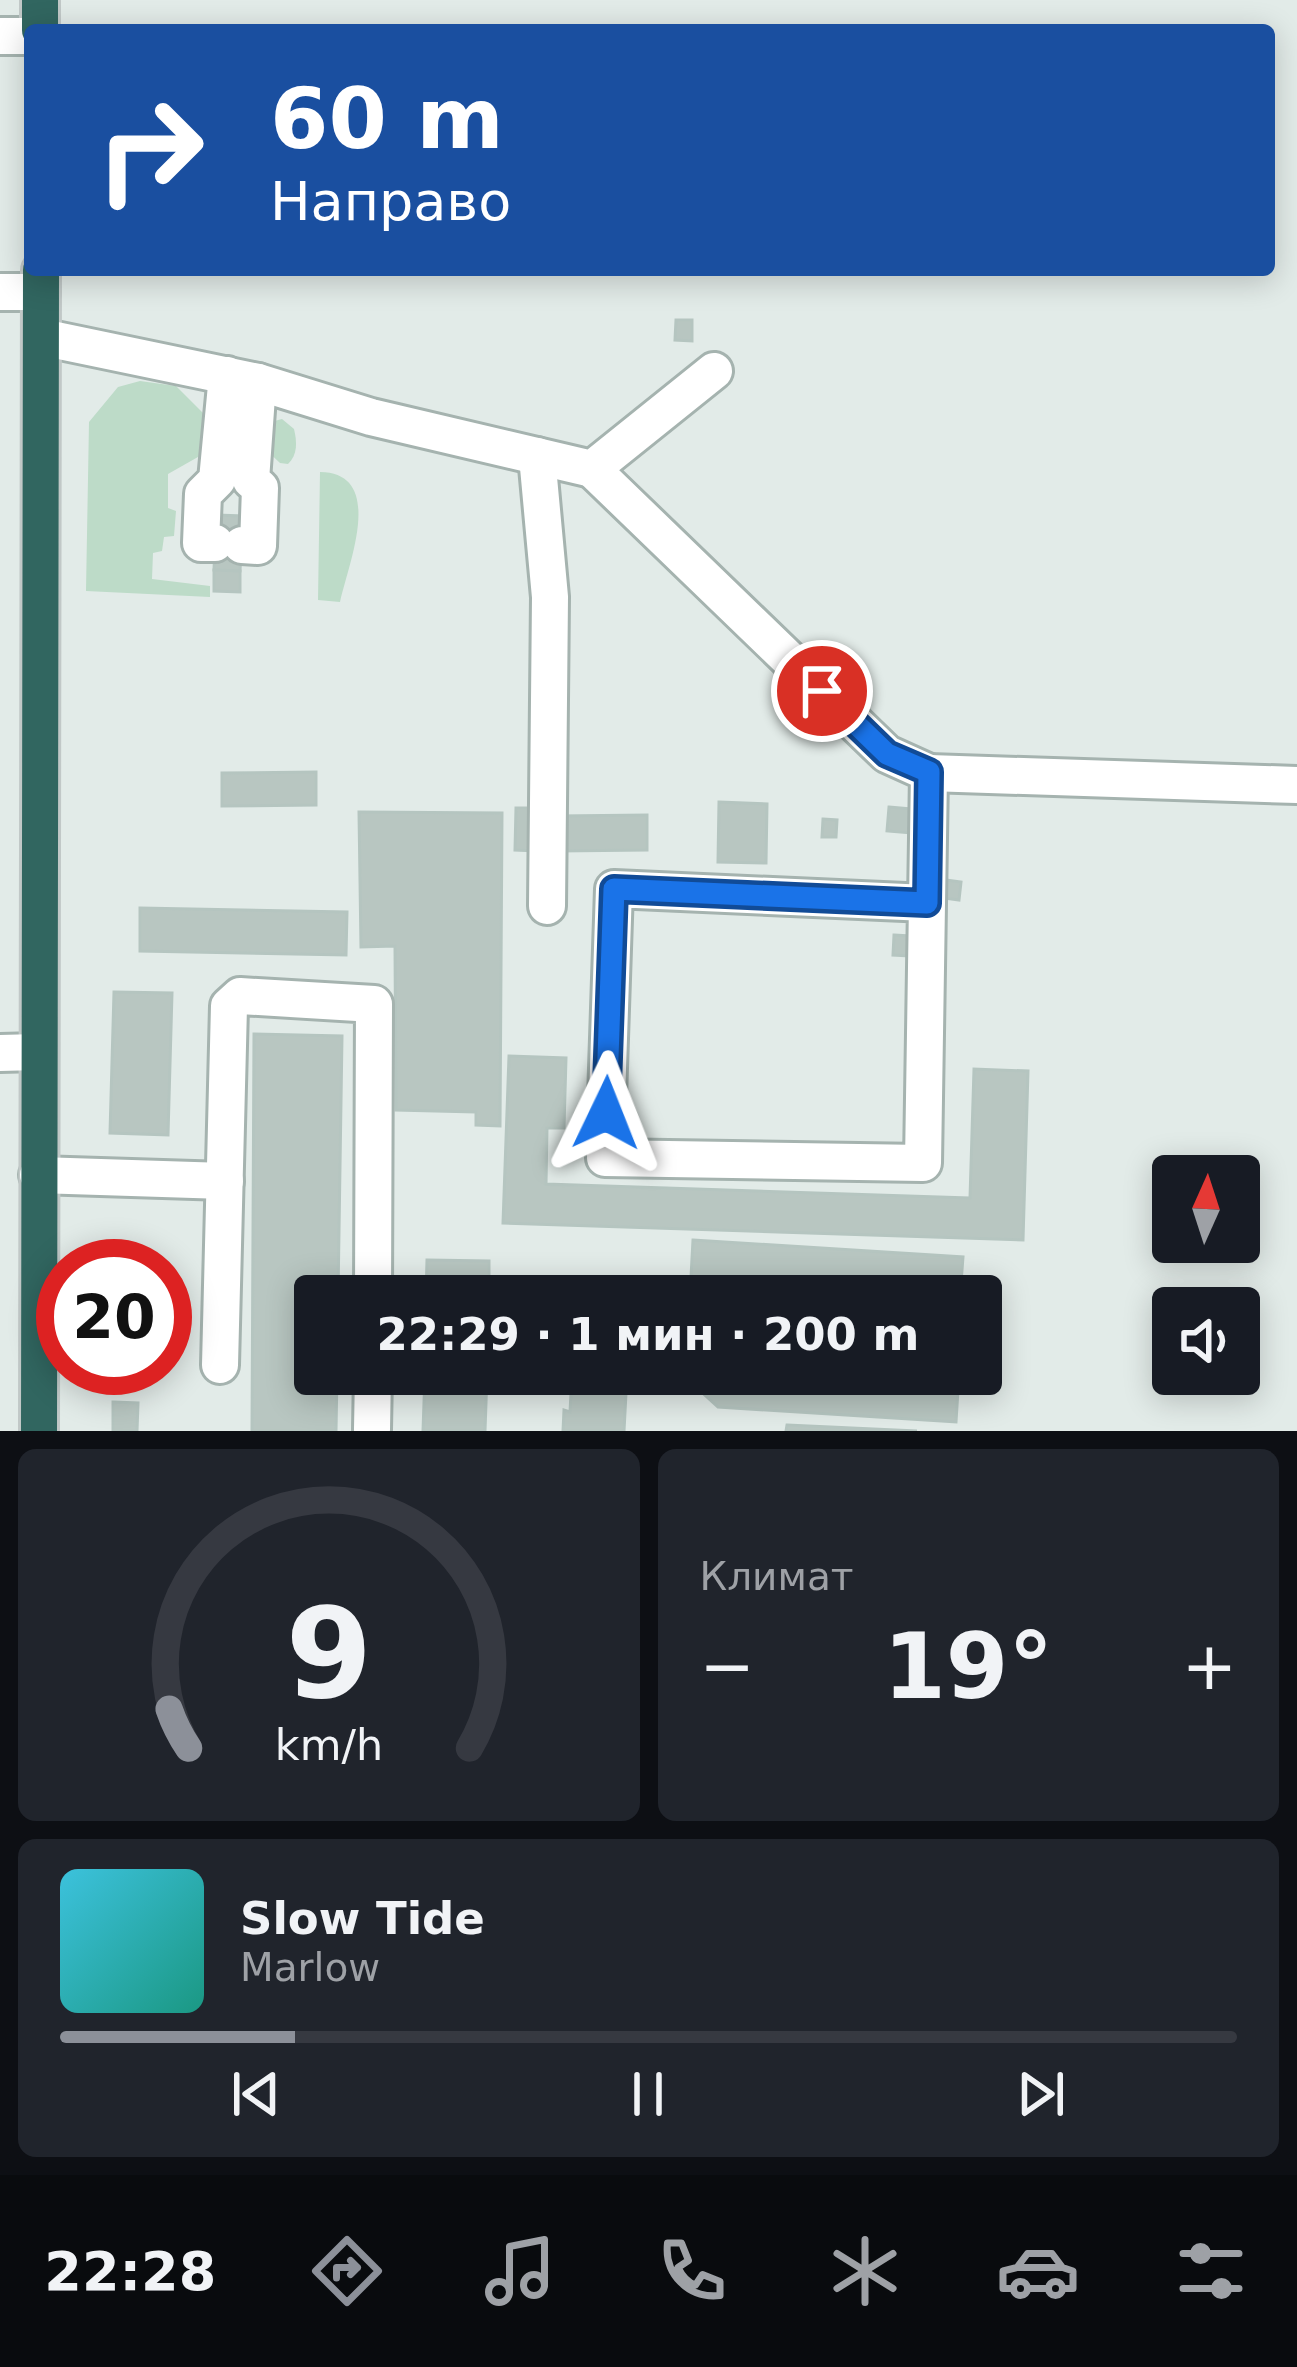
<!DOCTYPE html>
<html lang="ru">
<head>
<meta charset="utf-8">
<style>
	body { margin:0; font-family:"DejaVu Sans",sans-serif; background:#20242c; color:#f1f3f6; height:100vh; display:flex; flex-direction:column; font-size:45px; white-space:nowrap }
	* { box-sizing:border-box; margin:0 }
	p { font-size:39px; color:#9ea1a6 }
	.icon { flex:none; width:66px; height:66px; fill:none; stroke:currentColor; stroke-width:2; stroke-linecap:round; stroke-linejoin:round }
	.map { position:relative; height:1431px; overflow:hidden }
	.panel { display:flex; flex-direction:column; gap:18px; padding:18px; background:#0d0f14; flex:1 }
	.panel>* { flex:none }
	.top-card { position:absolute; left:24px; top:24px; width:1251px; height:252px; border-radius:12px; box-shadow:0 6px 30px #0003; background:#1a4fa0; color:#fff; overflow:hidden }
	.needle { width:78px; rotate:3deg }
	.tools { position:absolute; left:1152px; top:1155px; display:grid; gap:24px }
	.tools a { display:grid; place-items:center; width:108px; height:108px; border-radius:12px; background:#171b24; box-shadow:0 6px 30px #0003; font-size:60px }
	.speed { position:absolute; left:36px; top:1239px; display:flex; gap:24px; font-size:60px; font-weight:700; text-align:center }
	.speed>* { display:grid; place-content:center; width:156px; height:156px; border-radius:50%; background:#171b24; box-shadow:0 6px 30px #0003; line-height:1 }
	.speed .limit { border:18px solid #d22; background:#fff; color:#111 }
	.pin { position:absolute; display:grid; place-items:center; width:102px; height:102px; color:#fff; margin:-51px; border:6px solid #fff; border-radius:50%; box-shadow:0 3px 12px #0007 }
	.me { position:absolute; width:132px; margin:-66px; rotate:2deg; stroke-linejoin:round; filter:drop-shadow(0 0 9px #0008) }
	.turn { display:flex; align-items:center; gap:42px; height:252px; padding:0 48px; font-size:54px }
	.turn .icon { width:156px; height:156px; stroke-width:2.5 }
	.turn b { display:block; font-size:84px; line-height:102px }
	.big { font-size:90px; font-weight:700; line-height:1.1 }
	.panel .tile { flex:1; display:flex; flex-direction:column; justify-content:center; gap:18px; min-width:0; padding:0 42px; border-radius:18px; background:#20242c }
	.panel .dial { align-items:center; gap:0 }
	.dial svg { height:312px; overflow:visible; fill:none; stroke:#363941; stroke-width:7; stroke-linecap:round; text-anchor:middle }
	.dial text { fill:#f1f3f6; stroke:none }
	.song { display:flex; align-items:center; gap:36px }
	.cover { width:144px; height:144px; border-radius:18px; background:linear-gradient(135deg,hsl(190 70% 55%),hsl(170 70% 35%)) }
	.played { height:12px; border-radius:6px; background:linear-gradient(90deg,#8c9099 20%,#363941 20%) }
	.keys { display:flex; justify-content:space-around; direction:ltr }
	.heat { display:flex; justify-content:space-between; align-items:center; font-size:66px; direction:ltr }
	.panel .tiles { flex:1; display:grid; gap:18px; grid-template-columns:1fr 1fr }
	.tile:last-child { grid-column:span 2 }
	.trip { position:absolute; left:294px; top:1275px; width:708px; height:120px; border-radius:12px; background:#171b24; box-shadow:0 6px 30px #0003; font-weight:700; line-height:120px; text-align:center }
	.tabs { display:flex; height:192px; justify-content:space-around; align-items:center; background:#090b0e; color:#9ea1a6 }
	.tabs .icon { width:84px; height:84px }
	.tabs .selected { color:#8c9099 }
	.tabs b { font-size:54px; color:#f1f3f6 }
	.map>svg:first-child { display:block }
	.green { fill:#bddbc8 }
	.building { fill:#b8c6c1; stroke:#b5c5c0; stroke-width:3 }
	.lines { fill:none; stroke-linecap:round; stroke-linejoin:round }
	.minor-casing { stroke:#a5b3af; stroke-width:42 }
	.highway-casing { stroke:#c1c8c7; stroke-width:42 }
	.minor { stroke:#fff; stroke-width:36 }
	.highway { stroke:#316660; stroke-width:36 }
	.route-casing { stroke:#114b97; stroke-width:30 }
	.route { stroke:#1a73e8; stroke-width:21 }
</style>
</head>
<body>
<div class="map">
<svg width="1297" height="1431" viewBox="0 0 1297 1431">
	<rect width="100%" height="100%" fill="#e2ebe8"/>
	<g class="green">
		<path d="M140,381L176,386L208,418L205,453L168,474V508L176,511L174,536L164,537L162,551L153,553L152,579L210,586V597L86,591L89,422L118,387Z"/>
		<path d="M282,419L294,429C297,442 298,454 288,464L280,463L264,448L267,423Z"/>
		<path d="M320,472C386,473 349,562 340,602L318,600Z"/>
	</g>
	<g class="building">
		<path d="M676,320H692V341L675,340Z"/>
		<path d="M216,515L243,516L240,571L214,570Z"/>
		<path d="M214,570L240,571V592L214,591Z"/>
		<path d="M316,772V805L222,806V773Z"/>
		<path d="M719,802L767,804L766,863L718,862Z"/>
		<path d="M889,807L913,809L911,833L887,831Z"/>
		<path d="M516,808H538L536,851L515,850Z"/>
		<path d="M359,812L502,813L500,1126L476,1125V1112L396,1110L395,946L361,947Z"/>
		<path d="M647,815V850L559,851V816Z"/>
		<path d="M823,819L837,820L836,837H822Z"/>
		<path d="M946,880L961,882L959,900L944,898Z"/>
		<path d="M140,908L347,912L346,955L140,951Z"/>
		<path d="M894,935L910,936L909,956L893,955Z"/>
		<path d="M114,992L172,993L168,1135L110,1133Z"/>
		<path d="M254,1034L342,1036L338,1296H315V1374H337L336,1431H252Z"/>
		<path d="M509,1056L566,1058L564,1128H547L546,1184L970,1198L974,1069L1028,1071L1023,1240L503,1223Z"/>
		<path d="M693,1240L963,1257L960,1296H690Z"/>
		<path d="M427,1260L489,1261V1296H426Z"/>
		<path d="M425,1374H487L485,1431H423Z"/>
		<path d="M572,1374H627L624,1431H563L564,1410L570,1412Z"/>
		<path d="M694,1374H959L956,1422L718,1407L694,1385Z"/>
		<path d="M113,1402L138,1403L137,1431H113Z"/>
		<path d="M787,1425L917,1431H786Z"/>
	</g>
	<g class="lines">
		<g class="minor-casing">
			<g id="minor">
				<path d="M0,36H30"/>
				<path d="M0,292H41"/>
				<path d="M41,337L258,382L371,417L592,469L714,371"/>
				<path d="M537,456L550,597L547,906"/>
				<path d="M592,469L887,754L929,773L923,1163L605,1158L614,889L927,903"/>
				<path d="M215,543H201L203,494L217,480L227,375"/>
				<path d="M242,545L258,546L260,488L251,480L258,382"/>
				<path d="M929,773L1297,785"/>
				<path d="M0,1053L37,1052"/>
				<path d="M38,1175L225,1181"/>
				<path d="M220,1365L229,1006L240,996L374,1004L373,1296"/>
				<path d="M372,1429L373,1374"/>
			</g>
		</g>
		<g class="highway-casing">
			<g id="highway">
				<path d="M40,0V30"/>
				<path d="M39,1431L41,270"/>
			</g>
		</g>
		<use href="#minor" class="minor"/>
		<use href="#highway" class="highway"/>
	</g>
	<g class="lines">
		<g class="route-casing">
			<path id="route" d="M606,1113L614,889L927,903L929,772L887,754L822,691"/>
		</g>
		<use href="#route" class="route"/>
	</g>
</svg>
<div class="tools">
<a><svg class="needle" viewBox="-14 -14 28 28"><path d="M0-13l5 13h-10z" fill="#e53935"/><path d="M0 13l5-13h-10z" fill="#9ea1a6"/></svg></a>
<a><svg class="icon" aria-label="sound" viewBox="0 0 24 24"><path d="M4 9h4l5-4v14l-5-4H4zM17 9q2 3 0 6"/></svg></a>
</div>
<div class="speed"><div class="limit">20</div></div>
<div class="pin" style="left:822px;top:691px;background:#d93025"><svg class="icon" aria-label="arrive" viewBox="0 0 24 24"><path d="M6 21V4h12l-3 4 3 4H6"/></svg></div>
<svg class="me" style="left:606px;top:1113px" viewBox="-20 -20 40 40"><path d="M0-17L14 15 0 8-14 15z" fill="#1a73e8" stroke="#fff" stroke-width="4"/></svg>
<div class="trip">22:29 · 1 мин · 200 m</div>
<div class="top-card">
<div class="turn"><svg class="icon" aria-label="right" viewBox="0 0 24 24"><path d="M7 20v-9h11M14 6l5 5-5 5"/></svg><div><b>60 m</b>Направо</div></div>
</div>
</div>
<section class="panel">
<div class="tiles">
<div class="tile dial"><svg viewBox="0 0 100 80">
<path d="M14 69A42 42 0 1 1 86 69"/>
<path d="M14 69A42 42 0 0 1 9 59" stroke="#8c9099"/>
<text x="50" y="56" font-size="32" font-weight="700">9</text>
<text x="50" y="72" font-size="11">km/h</text>
</svg></div>
<div class="tile"><p>Климат</p>
<div class="heat"><a>−</a><b class="big">19°</b><a>+</a></div>
</div>
<div class="tile">
<div class="song"><i class="cover"></i><div><b>Slow Tide</b><p>Marlow</p></div></div>
<div class="played"></div>
<div class="keys"><svg class="icon" aria-label="previous" viewBox="0 0 24 24"><path d="M18 5L8 12l10 7zM5 5v14"/></svg><svg class="icon" aria-label="pause" viewBox="0 0 24 24"><path d="M8 5v14M16 5v14"/></svg><svg class="icon" aria-label="next" viewBox="0 0 24 24"><path d="M6 5l10 7-10 7zM19 5v14"/></svg></div>
</div>
</div>
</section>
<nav class="tabs">
<b>22:28</b>
<svg class="icon selected" aria-label="directions" viewBox="0 0 24 24"><path d="M12 3l9 9-9 9-9-9zM9 14v-3h6M13 9l2 2-2 2"/></svg>
<svg class="icon" aria-label="music" viewBox="0 0 24 24"><path d="M9 18V5l10-2v13"/><circle cx="6" cy="18" r="3"/><circle cx="16" cy="16" r="3"/></svg>
<svg class="icon" aria-label="phone" viewBox="0 0 24 24"><path d="M5 4h4l2 5-3 2q2 4 5 5l2-3 5 2v4C11 20 4 13 5 4z"/></svg>
<svg class="icon" aria-label="climate" viewBox="0 0 24 24"><path d="M12 3v18M4 7l16 10M4 17L20 7"/></svg>
<svg class="icon" aria-label="car" viewBox="0 0 24 24"><path d="M5 17H2v-5l4-1 3-4h7l3 4 3 1v5h-3M9 17h6M6 11h13"/><circle cx="7" cy="17" r="2"/><circle cx="17" cy="17" r="2"/></svg>
<svg class="icon" aria-label="filters" viewBox="0 0 24 24"><path d="M4 7h16M4 17h16"/><circle cx="9" cy="7" r="2"/><circle cx="15" cy="17" r="2"/></svg>
</nav>
</body>
</html>
